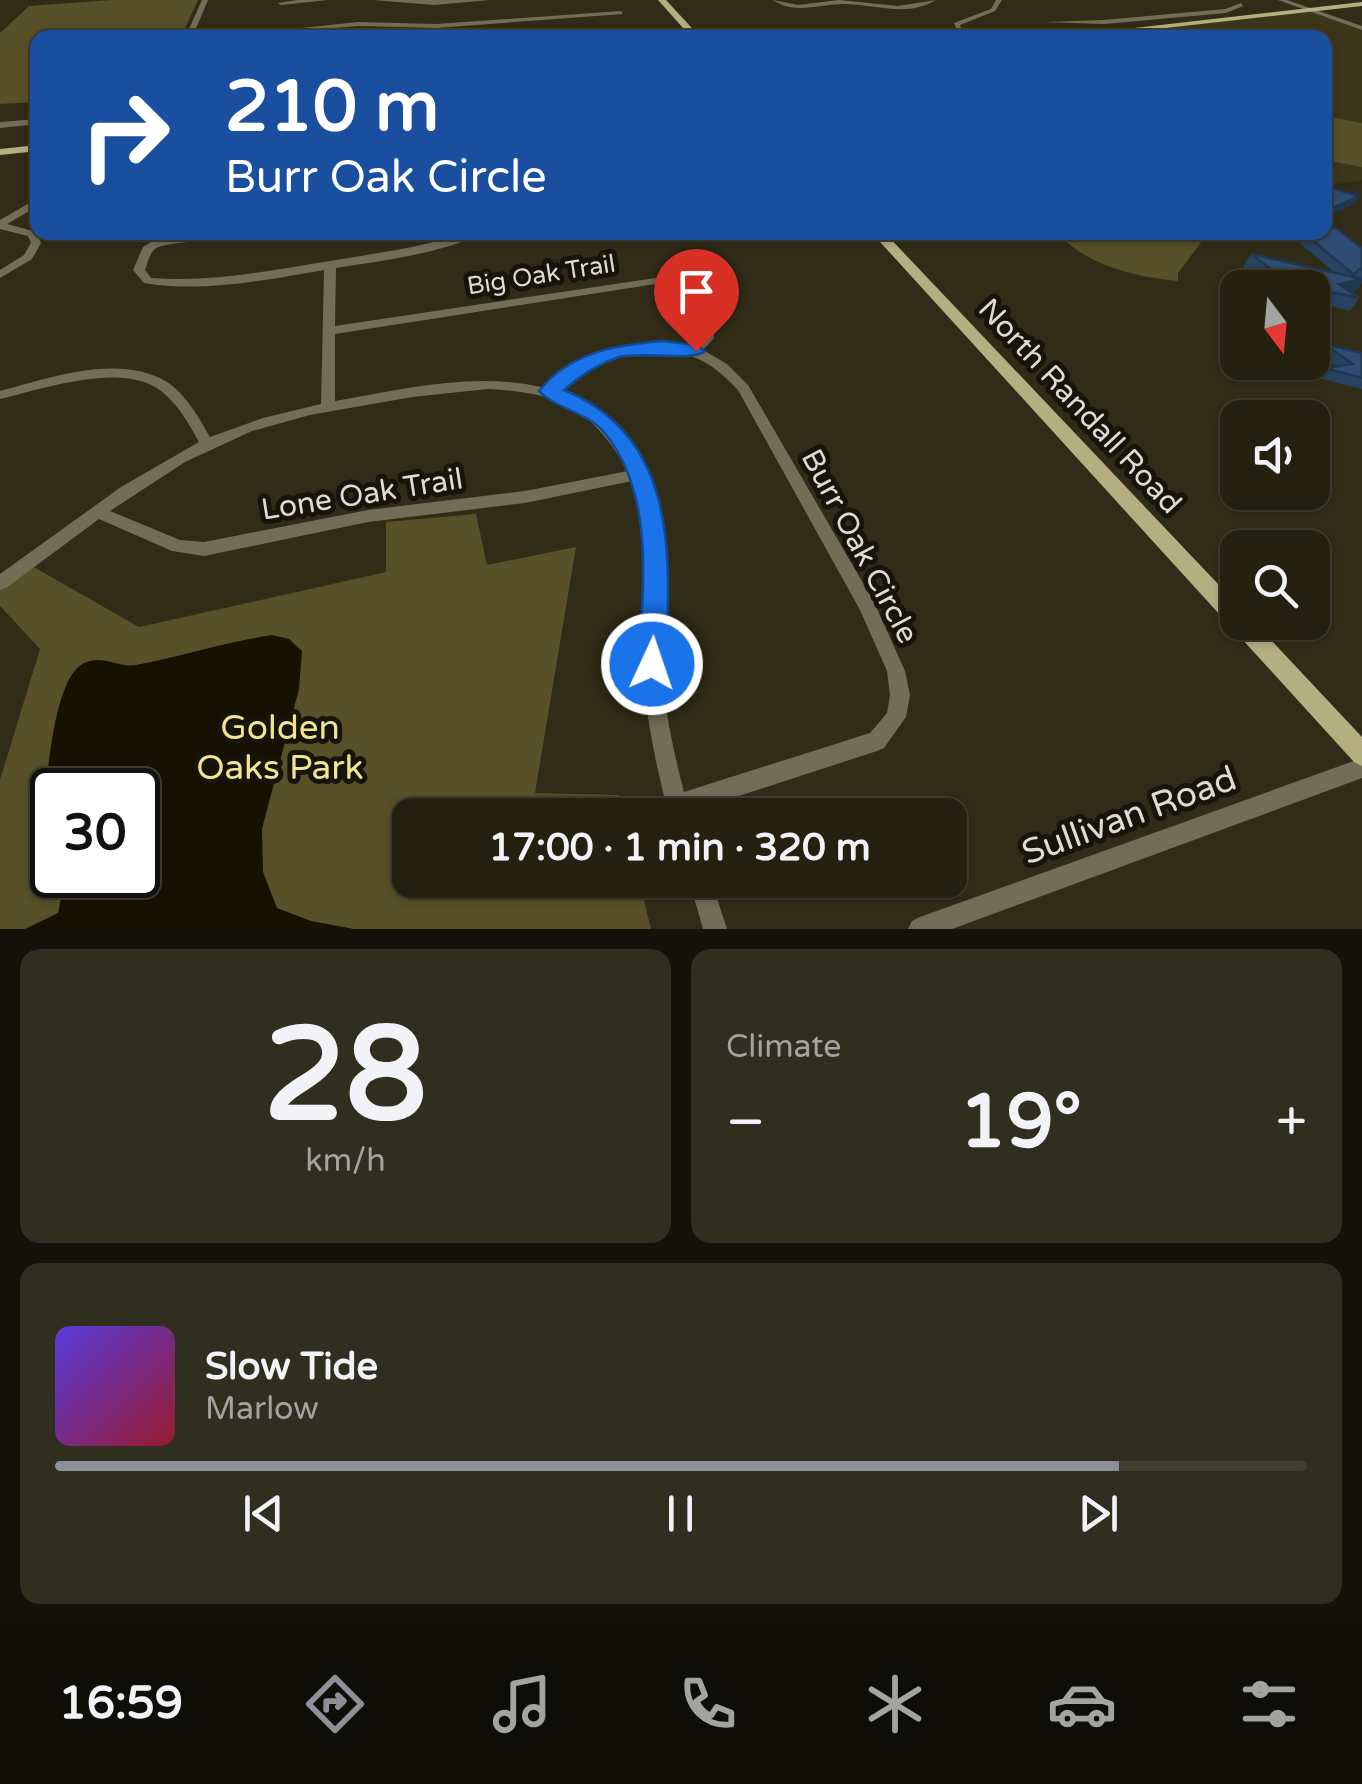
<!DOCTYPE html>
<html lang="en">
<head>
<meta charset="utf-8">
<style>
	body { margin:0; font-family:"Varela Round",sans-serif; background:#302e1f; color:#f1f3f6; height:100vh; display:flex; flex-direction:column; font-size:38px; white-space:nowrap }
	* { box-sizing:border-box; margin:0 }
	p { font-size:32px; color:#a3a39f }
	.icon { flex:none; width:55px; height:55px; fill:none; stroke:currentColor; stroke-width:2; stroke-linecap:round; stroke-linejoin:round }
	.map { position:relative; height:929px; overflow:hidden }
	.drawer { display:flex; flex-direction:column; gap:20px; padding:20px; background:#141209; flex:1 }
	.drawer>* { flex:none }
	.guide { position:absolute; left:30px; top:30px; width:1302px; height:210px; border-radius:20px; box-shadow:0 2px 8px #0004,0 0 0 2px #413e31; background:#1a4fa0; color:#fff; overflow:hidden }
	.needle { width:65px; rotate:164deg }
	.buttons { position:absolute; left:1220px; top:270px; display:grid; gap:20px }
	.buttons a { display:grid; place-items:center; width:110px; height:110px; border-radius:20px; background:#242111; box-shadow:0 2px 8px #0004,0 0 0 2px #413e31; font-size:50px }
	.speed { position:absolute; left:30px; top:768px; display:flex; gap:20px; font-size:50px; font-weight:700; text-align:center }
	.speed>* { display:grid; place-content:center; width:130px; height:130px; border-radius:50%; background:#242111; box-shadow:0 2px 8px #0004,0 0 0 2px #413e31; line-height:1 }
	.speed .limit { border:5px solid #111; border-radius:15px; background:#fff; color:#111 }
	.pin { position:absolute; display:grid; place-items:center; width:85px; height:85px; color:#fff; margin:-102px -42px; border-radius:50% 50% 50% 0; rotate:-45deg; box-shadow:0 0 10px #0007 }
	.pin .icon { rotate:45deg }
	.me { position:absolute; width:110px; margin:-55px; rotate:3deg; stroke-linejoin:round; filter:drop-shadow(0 0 8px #0008) }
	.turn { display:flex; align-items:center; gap:35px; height:210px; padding:0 30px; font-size:45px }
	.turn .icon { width:130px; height:130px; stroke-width:2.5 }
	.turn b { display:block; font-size:70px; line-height:85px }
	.big { font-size:75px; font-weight:700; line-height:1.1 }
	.drawer .card { flex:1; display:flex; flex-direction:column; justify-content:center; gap:15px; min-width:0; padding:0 35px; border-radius:20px; background:#302e1f }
	.drawer .dial { align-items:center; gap:0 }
	.dial b { font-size:130px; line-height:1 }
	.song { display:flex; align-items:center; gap:30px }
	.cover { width:120px; height:120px; border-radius:15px; background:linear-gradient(135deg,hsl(250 70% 55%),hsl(350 70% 35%)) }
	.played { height:10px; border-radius:5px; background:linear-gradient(90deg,#8c9099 85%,#413e31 85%) }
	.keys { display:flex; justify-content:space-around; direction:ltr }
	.heat { display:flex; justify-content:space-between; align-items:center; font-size:55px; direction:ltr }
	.drawer .tiles { flex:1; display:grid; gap:20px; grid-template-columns:1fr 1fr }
	.card:last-child { grid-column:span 2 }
	.trip { position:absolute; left:392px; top:798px; width:575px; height:100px; border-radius:20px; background:#242111; box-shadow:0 2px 8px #0004,0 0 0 2px #413e31; font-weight:700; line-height:100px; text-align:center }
	.tab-bar { display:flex; height:160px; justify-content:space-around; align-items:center; background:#0e0d07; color:#a3a39f }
	.tab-bar .icon { width:70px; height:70px }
	.tab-bar .on { color:#8c9099 }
	.tab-bar b { font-size:45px; color:#f1f3f6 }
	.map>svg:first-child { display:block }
	.built { fill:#3b361a }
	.green { fill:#575029; fill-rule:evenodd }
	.water { fill:#161100 }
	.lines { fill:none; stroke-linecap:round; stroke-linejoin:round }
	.minor { fill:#716d57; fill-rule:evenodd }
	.major { fill:#b5ae81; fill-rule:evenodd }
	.wall { fill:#284262 }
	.shaded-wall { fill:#213650 }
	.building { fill:#2f4d72; stroke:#213650; stroke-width:2.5 }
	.route { fill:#1a73e8; stroke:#114b97; stroke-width:2.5 }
	.labels { text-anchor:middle; stroke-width:10; stroke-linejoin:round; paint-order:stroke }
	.far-street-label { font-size:25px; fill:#dedccf; stroke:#16140b }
	.street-label { font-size:30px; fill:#dedccf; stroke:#16140b }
	.near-park-label { font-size:35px; fill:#f1e392; stroke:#16140b }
	.near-street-label { font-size:35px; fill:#dedccf; stroke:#16140b }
</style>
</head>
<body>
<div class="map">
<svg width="1362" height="929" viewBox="0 0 1362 929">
	<rect width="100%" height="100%" fill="#302c17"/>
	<path class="built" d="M1308,11L1362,30V180L1337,184L1325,178V38H1136L1124,32Z"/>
	<g class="green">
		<path d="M111,0H198L181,37L38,38L37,102L0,104V33L29,6Z"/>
		<path d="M1325,116L1362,123V167L1325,160Z"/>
		<path d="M1058,233L1208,232V233L1178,273V281C1137,277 1086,266 1058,233Z"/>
		<path d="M476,514L487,565L576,547L535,793L619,795L623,815H410V880H639L651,929H0V780L40,649L0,606V588L32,566L139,627L386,572V522ZM52,790H138V875H52Z"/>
	</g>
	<path class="water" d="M272,635L289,639L302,651L299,689L262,829L263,872L277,908L311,921L354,929H25L58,913L63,889L60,875H138V790H52V850L41,838C46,801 50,679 84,663C103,654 118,668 136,665C182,656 226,642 272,635Z"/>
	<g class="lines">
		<g class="minor">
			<path d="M202,0H208L192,38H185Z"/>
			<path d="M298,0H328L281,5L278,3Z"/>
			<path d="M373,0H490L434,5Z"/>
			<path d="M773,0L798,5L839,0L898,6L936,0C906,18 875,4 843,4C819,4 794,15 773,0Z"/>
			<path d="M996,0H1002L995,11L960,25L962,30L957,31L954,23L991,9Z"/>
			<path d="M1278,0H1287L1362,26V30Z"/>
			<path d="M1241,3L1243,6L1226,13L1104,24L1044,22L1104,20L1225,9Z"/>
			<path d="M621,11L623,14L436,28L358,26L276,33L273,31L358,22L436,24Z"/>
			<path d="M689,27L687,30L641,38H623Z"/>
			<path d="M38,119V124L0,128V122Z"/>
			<path d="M38,198V206L7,224L37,232L41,243L32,259L0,278V270L24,255L31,243L28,236L0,229V220Z"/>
			<path d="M167,232H180L174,237C198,238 224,232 249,232C230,241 164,241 155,249C149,254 148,262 145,270L151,278C212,283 272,270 330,261C376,253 422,248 467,232H484C446,253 380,261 336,268L335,326L662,277L690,284L711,322L714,338L703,350L727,364L748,385L874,602L905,671L910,695L906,717L884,748L877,751L690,812L691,815H669C654,759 642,699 642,641C642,585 651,534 632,481L525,503L368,522L204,556L172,551L99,519L6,588L0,590V574L121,487L199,442C189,424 178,404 161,391C123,361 43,389 0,399V391C50,378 119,353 167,382C186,394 199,418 210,437L263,418L321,404L324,270C267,280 202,293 144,283L133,270L143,247ZM662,283L681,288L699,322L702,337L692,347C638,333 588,356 546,388C476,371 404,389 335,401V334ZM648,350C690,351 709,359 738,390L860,610L887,671L890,695L887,713L870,733L684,792C673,750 664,706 661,663C656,586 676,525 633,454C615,424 592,403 559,391C586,370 614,357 648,350ZM488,389C560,393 591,407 628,471L525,491L368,510L204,542L180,540L110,511L185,462L252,431L310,415L412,397Z"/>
			<path d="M1362,758V778L952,929H908L912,921L920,917Z"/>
			<path d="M689,880H711L727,929H703Z"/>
		</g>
		<g class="major">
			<path d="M658,0H666L701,38H692Z"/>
			<path d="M1362,2V6L1077,38H1047Z"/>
			<path d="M38,145V151L0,155V149Z"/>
			<path d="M871,232H884L1238,605V622H1254L1362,737V766L1354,762Z"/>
		</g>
	</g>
	<g class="wall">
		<path d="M1299,232H1325L1362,248V278H1358L1355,292L1352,293L1359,298L1350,311L1312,302V288H1246V283L1252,273L1243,267L1251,254L1335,273L1295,239Z"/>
		<path d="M1324,344L1362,353V389L1318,378L1325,368L1336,366L1317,353Z"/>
	</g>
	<g class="shaded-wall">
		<path d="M1359,196L1354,204L1325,218V212Z"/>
		<path d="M1362,280V283L1355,292L1344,294L1339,284Z"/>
	</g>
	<g class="building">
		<path d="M1325,186L1359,196L1325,212Z"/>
		<path d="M1325,225L1336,228L1362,248V269H1359L1354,275L1303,232H1325Z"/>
		<path d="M1251,254L1362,279L1339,284L1359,298L1301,285V288H1253L1254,270L1270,268Z"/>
		<path d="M1324,344L1362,353V378L1325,368L1353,364Z"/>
	</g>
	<path class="route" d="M662,341L696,345L705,351C693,362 642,351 619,357C598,364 581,375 564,390C680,437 670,560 666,664L662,673L652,677L642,673L638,664C643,590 656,495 604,432C587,412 556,409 539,391C570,352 616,345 662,341Z"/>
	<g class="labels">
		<g class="far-street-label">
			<text transform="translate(541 274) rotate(-9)" y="9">Big Oak Trail</text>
		</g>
		<g class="street-label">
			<text transform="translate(1080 406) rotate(47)" y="10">North Randall Road</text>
			<text transform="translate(362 494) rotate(-9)" y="10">Lone Oak Trail</text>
			<text transform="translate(860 546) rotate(62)" y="10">Burr Oak Circle</text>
		</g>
		<g class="near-park-label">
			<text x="280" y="739">Golden<tspan x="280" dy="40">Oaks Park</tspan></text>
		</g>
		<g class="near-street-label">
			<text transform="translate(1129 815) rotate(-20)" y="12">Sullivan Road</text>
		</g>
	</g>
</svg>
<div class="buttons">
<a><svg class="needle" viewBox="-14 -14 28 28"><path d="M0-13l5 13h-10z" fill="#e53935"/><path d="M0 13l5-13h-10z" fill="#a3a39f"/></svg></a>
<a><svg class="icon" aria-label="sound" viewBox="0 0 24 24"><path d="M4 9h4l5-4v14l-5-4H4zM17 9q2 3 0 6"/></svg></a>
<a><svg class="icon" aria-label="search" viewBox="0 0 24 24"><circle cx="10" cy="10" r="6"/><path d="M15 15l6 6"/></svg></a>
</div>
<div class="speed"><div class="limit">30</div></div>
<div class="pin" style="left:696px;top:351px;background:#d93025"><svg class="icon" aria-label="arrive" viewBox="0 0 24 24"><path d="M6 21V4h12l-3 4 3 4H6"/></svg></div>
<svg class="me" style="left:652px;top:664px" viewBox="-20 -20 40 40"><circle r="17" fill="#1a73e8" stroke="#fff" stroke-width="3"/><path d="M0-11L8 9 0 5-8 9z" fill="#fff"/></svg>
<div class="trip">17:00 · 1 min · 320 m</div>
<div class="guide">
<div class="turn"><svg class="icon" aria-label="right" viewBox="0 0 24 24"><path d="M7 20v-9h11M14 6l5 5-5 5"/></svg><div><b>210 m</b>Burr Oak Circle</div></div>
</div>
</div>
<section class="drawer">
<div class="tiles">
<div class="card dial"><b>28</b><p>km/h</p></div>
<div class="card"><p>Climate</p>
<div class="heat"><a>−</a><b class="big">19°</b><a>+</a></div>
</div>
<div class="card">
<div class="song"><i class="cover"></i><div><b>Slow Tide</b><p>Marlow</p></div></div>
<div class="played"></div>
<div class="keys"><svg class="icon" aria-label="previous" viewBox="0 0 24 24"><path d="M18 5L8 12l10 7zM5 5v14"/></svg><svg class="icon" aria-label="pause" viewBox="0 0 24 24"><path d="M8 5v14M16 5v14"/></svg><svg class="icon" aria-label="next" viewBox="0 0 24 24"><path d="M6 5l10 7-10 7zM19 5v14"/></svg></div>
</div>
</div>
</section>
<nav class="tab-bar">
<b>16:59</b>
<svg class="icon on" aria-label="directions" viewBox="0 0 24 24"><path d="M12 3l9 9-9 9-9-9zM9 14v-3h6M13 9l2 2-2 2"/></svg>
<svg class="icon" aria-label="music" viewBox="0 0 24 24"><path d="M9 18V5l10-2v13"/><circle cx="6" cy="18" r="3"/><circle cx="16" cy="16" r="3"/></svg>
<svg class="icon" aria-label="phone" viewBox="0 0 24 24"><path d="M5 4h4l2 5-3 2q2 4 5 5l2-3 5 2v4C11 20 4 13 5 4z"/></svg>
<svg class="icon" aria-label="climate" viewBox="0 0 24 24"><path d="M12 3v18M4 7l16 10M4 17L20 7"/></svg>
<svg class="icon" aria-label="car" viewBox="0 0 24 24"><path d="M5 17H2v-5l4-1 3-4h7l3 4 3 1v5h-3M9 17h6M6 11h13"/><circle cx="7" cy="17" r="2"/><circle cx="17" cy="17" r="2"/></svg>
<svg class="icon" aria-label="filters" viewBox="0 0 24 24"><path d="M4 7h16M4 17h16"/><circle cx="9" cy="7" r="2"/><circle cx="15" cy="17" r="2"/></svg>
</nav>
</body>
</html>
